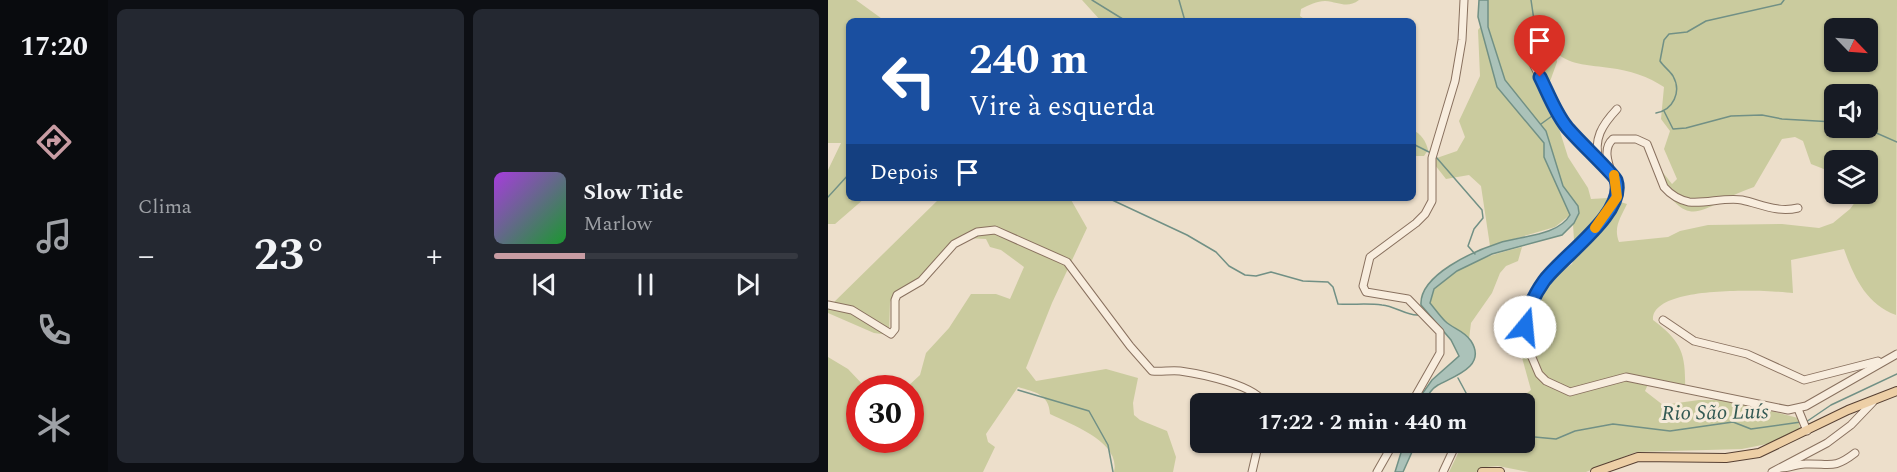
<!DOCTYPE html>
<html lang="pt">
<head>
<meta charset="utf-8">
<style>
	body { margin:0; font-family:Spectral,serif; background:#242831; color:#f1f3f6; height:100vh; display:flex; flex-direction:column; font-size:22px; white-space:nowrap }
	* { box-sizing:border-box; margin:0 }
	p { font-size:20px; color:#9ea1a6 }
	.icon { flex:none; width:33px; height:33px; fill:none; stroke:currentColor; stroke-width:2; stroke-linecap:round; stroke-linejoin:round }
	.map { position:relative; flex:1; overflow:hidden }
	.drawer { display:flex; flex-direction:column; gap:9px; padding:9px; background:#0d0f14; width:720px }
	.drawer>* { flex:none }
	.hud { position:absolute; left:18px; top:18px; width:570px; height:183px; border-radius:9px; box-shadow:0 2px 4px #0004; background:#1a4fa0; color:#fff; overflow:hidden }
	.needle { width:39px; rotate:115deg }
	.fabs { position:absolute; left:996px; top:18px; display:grid; gap:12px }
	.fabs a { display:grid; place-items:center; width:54px; height:54px; border-radius:9px; background:#171b24; box-shadow:0 2px 4px #0004; font-size:30px }
	.speed { position:absolute; left:18px; top:375px; display:flex; gap:12px; font-size:30px; font-weight:700; text-align:center }
	.speed>* { display:grid; place-content:center; width:78px; height:78px; border-radius:50%; background:#171b24; box-shadow:0 2px 4px #0004; line-height:1 }
	.speed .limit { border:9px solid #d22; background:#fff; color:#111 }
	.pin { position:absolute; display:grid; place-items:center; width:51px; height:51px; color:#fff; margin:-62px -26px; border-radius:50% 50% 50% 0; rotate:-45deg; box-shadow:0 0 6px #0007 }
	.pin .icon { rotate:45deg }
	.me { position:absolute; width:66px; margin:-33px; rotate:17deg; stroke-linejoin:round; filter:drop-shadow(0 0 4px #0008) }
	.turn { display:flex; align-items:center; gap:21px; height:126px; padding:0 24px; font-size:27px }
	.turn .icon { width:78px; height:78px; stroke-width:2.5 }
	.turn b { display:block; font-size:42px; line-height:51px }
	.then { display:flex; align-items:center; height:57px; padding:0 24px; background:#0003; gap:12px; font-size:22px }
	.big { font-size:45px; font-weight:700; line-height:1.1 }
	.drawer .widget { flex:1; display:flex; flex-direction:column; justify-content:center; gap:9px; min-width:0; padding:0 21px; border-radius:9px; background:#242831 }
	.song { display:flex; align-items:center; gap:18px }
	.cover { width:72px; height:72px; border-radius:9px; background:linear-gradient(135deg,hsl(280 70% 55%),hsl(130 70% 35%)) }
	.played { height:6px; border-radius:3px; background:linear-gradient(90deg,#c89ca3 30%,#363941 30%) }
	.keys { display:flex; justify-content:space-around; direction:ltr }
	.heat { display:flex; justify-content:space-between; align-items:center; font-size:33px; direction:ltr }
	.drawer .tiles { flex:1; display:grid; gap:9px; grid-template-columns:repeat(2,1fr) }
	.trip { position:absolute; left:362px; top:393px; width:345px; height:60px; border-radius:9px; background:#171b24; box-shadow:0 2px 4px #0004; font-weight:700; line-height:60px; text-align:center }
	main { display:flex; flex:1; min-height:0 }
	.tabs { display:flex; flex-direction:column; width:108px; justify-content:space-around; align-items:center; background:#090b0e; color:#9ea1a6 }
	.tabs .icon { width:42px; height:42px }
	.tabs .on { color:#c89ca3 }
	.tabs b { font-size:27px; color:#f1f3f6 }
	.map>svg:first-child { display:block }
	.green { fill:#cacb9e; fill-rule:evenodd }
	.water { fill:#abc2b9; stroke:#719085; stroke-width:1.5 }
	.lines { fill:none; stroke-linecap:round; stroke-linejoin:round }
	.stream { stroke:#719085; stroke-width:1.5 }
	.minor-casing { stroke:#89715f; stroke-width:9 }
	.major-casing { stroke:#574033; stroke-width:10 }
	.minor { stroke:#f8edde; stroke-width:7 }
	.major { stroke:#edcfa6; stroke-width:8 }
	.route-casing { stroke:#114b97; stroke-width:15 }
	.route { stroke:#1a73e8; stroke-width:10 }
	.slow { stroke:#f59e0b; stroke-width:10 }
	.labels { text-anchor:middle; stroke-width:6; stroke-linejoin:round; paint-order:stroke }
	.water-label { font-size:21px; font-style:italic; fill:#325953; stroke:#f5eada }
</style>
</head>
<body>
<main>
<nav class="tabs">
<b>17:20</b>
<svg class="icon on" aria-label="directions" viewBox="0 0 24 24"><path d="M12 3l9 9-9 9-9-9zM9 14v-3h6M13 9l2 2-2 2"/></svg>
<svg class="icon" aria-label="music" viewBox="0 0 24 24"><path d="M9 18V5l10-2v13"/><circle cx="6" cy="18" r="3"/><circle cx="16" cy="16" r="3"/></svg>
<svg class="icon" aria-label="phone" viewBox="0 0 24 24"><path d="M5 4h4l2 5-3 2q2 4 5 5l2-3 5 2v4C11 20 4 13 5 4z"/></svg>
<svg class="icon" aria-label="climate" viewBox="0 0 24 24"><path d="M12 3v18M4 7l16 10M4 17L20 7"/></svg>
</nav>
<section class="drawer">
<div class="tiles">
<div class="widget"><p>Clima</p>
<div class="heat"><a>−</a><b class="big">23°</b><a>+</a></div>
</div>
<div class="widget">
<div class="song"><i class="cover"></i><div><b>Slow Tide</b><p>Marlow</p></div></div>
<div class="played"></div>
<div class="keys"><svg class="icon" aria-label="previous" viewBox="0 0 24 24"><path d="M18 5L8 12l10 7zM5 5v14"/></svg><svg class="icon" aria-label="pause" viewBox="0 0 24 24"><path d="M8 5v14M16 5v14"/></svg><svg class="icon" aria-label="next" viewBox="0 0 24 24"><path d="M6 5l10 7-10 7zM19 5v14"/></svg></div>
</div>
</div>
</section>
<div class="map">
<svg width="1069" height="472" viewBox="0 0 1069 472">
	<rect width="100%" height="100%" fill="#eddfcb"/>
	<g class="green">
		<path d="M0,0H28L57,21H21V198H37L7,224H0V170L13,143H0Z"/>
		<path d="M254,0H531C519,9 511,2 497,1C489,1 481,5 473,9L472,16L479,21H273Z"/>
		<path d="M660,0H1069L1068,315C1038,304 1026,277 1016,249L963,260L965,293C941,290 823,284 825,320C853,341 858,353 857,388L835,381L821,382L817,391L835,405L871,400H901L970,418L972,429L944,443L914,449L808,452L758,472H701L670,466L658,467L648,472H621L635,443L696,442V404L686,403L703,390L690,343L694,318L706,293L718,281L744,264L747,256L745,224L751,213L750,206L735,186L718,131L677,80L660,27ZM1006,28H1040V62H1006ZM728,53C745,66 762,65 782,68C801,70 821,77 836,87L833,119L842,131L836,149L849,179L844,184L832,169L827,173C863,238 872,205 926,187L954,139L967,137L975,141L983,164L1006,173V160H1040V194H1028V201L1022,209L1005,223L991,228L954,224L880,225L852,231L840,237L791,242C785,227 793,217 799,204L780,198L763,199L760,188L740,157L721,97L720,87L729,62ZM1006,94H1040V128H1006Z"/>
		<path d="M653,26L669,87L716,143V157L742,215L727,227L662,246L653,186L641,175L618,179L603,160L629,151L637,137L631,121L652,76L650,30Z"/>
		<path d="M585,130C593,134 598,141 600,150L596,156H585Z"/>
		<path d="M108,198H242L259,228L224,303L198,368L208,381L278,369L310,378L305,403L306,415L312,420L339,431L348,457L345,472H286C293,442 244,425 222,414C221,394 207,392 190,387L158,434L160,442L167,447L155,472H0V357L20,369L38,388H32V440H82V388H78L92,375L98,353L121,328L143,294H168L182,299L196,267L173,250L162,247L158,239L136,238L92,281L66,295L62,302L61,335L46,333L0,313V308L110,200Z"/>
		<path d="M694,247L690,261L678,266L672,273L664,293L643,323L641,339L617,322L602,303C600,272 671,252 694,247Z"/>
	</g>
	<g class="water">
		<path d="M651,0H660V27L677,80L718,131L735,186L750,206L751,213L746,223L734,235L664,254L629,271L606,289L602,303C607,309 612,316 617,321C625,329 636,330 643,341C659,366 627,376 610,385C603,389 599,396 596,403L587,404L604,380L631,356L623,340L593,305C591,275 646,251 671,243C692,236 730,236 742,215L716,157V143L669,87L650,17Z"/>
		<path d="M576,443H588L575,472H567Z"/>
	</g>
	<g class="lines">
		<g class="stream">
			<path d="M264,0L298,21"/>
			<path d="M351,0L357,21"/>
			<path d="M703,0L708,34"/>
			<path d="M836,111L845,129L858,128L903,116L934,115L954,119L1006,122"/>
			<path d="M828,113C845,110 854,92 845,76C842,71 836,67 832,61L836,40L841,34L859,32L878,21L953,4L956,0"/>
			<path d="M713,124L724,116"/>
			<path d="M1037,128L1069,142"/>
			<path d="M585,144L603,153"/>
			<path d="M608,157L654,210L655,218L646,229L640,246L647,254"/>
			<path d="M0,197L21,174"/>
			<path d="M282,199L359,235L388,252L401,266L417,275L428,276L443,272L475,281L500,282L505,287L510,304C525,305 539,303 554,305C567,306 579,316 590,315"/>
			<path d="M630,378L644,404"/>
			<path d="M190,390L261,411L280,445L285,472"/>
			<path d="M978,422L1003,405L1069,374"/>
			<path d="M696,436L728,439L747,431L785,424L842,431L905,422L923,429L973,422"/>
		</g>
		<g class="minor-casing">
			<g id="minor">
				<path d="M704,36L695,44C721,94 738,137 784,173"/>
				<path d="M771,161C765,139 774,125 789,109"/>
				<path d="M970,208C949,213 933,204 914,200C897,197 878,204 861,202C852,200 842,194 836,187L819,144L808,139H785C769,153 790,179 789,197L759,237L731,262L715,282L702,304L697,327V341L711,374L718,381L742,392L798,377L960,410L978,406L1069,354"/>
				<path d="M0,305L24,310L63,334L67,329V300L69,295L93,281L126,244L149,232L167,230L239,262L302,346L324,371C333,372 343,370 352,371C373,374 428,385 437,404"/>
				<path d="M835,320L866,341L919,354L976,380L1050,361"/>
				<path d="M583,404L612,353V332L580,299L538,292L535,286L542,257L588,223L597,214L604,201V158L627,81L634,40L636,0"/>
				<path d="M970,409L979,431"/>
				<path d="M953,468C962,468 969,464 977,464C1002,463 1005,470 1027,453"/>
				<path d="M424,472L431,442"/>
				<path d="M549,472L566,442"/>
				<path d="M615,472L629,442"/>
				<path d="M944,472L999,443L1023,425L1045,402"/>
			</g>
		</g>
		<g class="major-casing">
			<g id="major">
				<path d="M654,472H672"/>
				<path d="M767,472L810,457L898,458L931,453L1020,410L1069,391"/>
			</g>
		</g>
		<use href="#minor" class="minor"/>
		<use href="#major" class="major"/>
	</g>
	<g class="lines">
		<g class="route-casing">
			<path id="route" d="M697,327C699,310 706,295 716,281C734,256 799,213 788,180C786,174 746,137 738,126C727,112 720,93 712,77"/>
		</g>
		<use href="#route" class="route"/>
		<path class="slow" d="M767,228L789,197L786,175"/>
	</g>
	<g class="labels">
		<g class="water-label">
			<text transform="translate(887 412) rotate(-1)" y="7">Rio São Luís</text>
		</g>
	</g>
</svg>
<div class="fabs">
<a><svg class="needle" viewBox="-14 -14 28 28"><path d="M0-13l5 13h-10z" fill="#e53935"/><path d="M0 13l5-13h-10z" fill="#9ea1a6"/></svg></a>
<a><svg class="icon" aria-label="sound" viewBox="0 0 24 24"><path d="M4 9h4l5-4v14l-5-4H4zM17 9q2 3 0 6"/></svg></a>
<a><svg class="icon" aria-label="layers" viewBox="0 0 24 24"><path d="M12 4l9 5-9 5-9-5zM3 14l9 5 9-5"/></svg></a>
</div>
<div class="speed"><div class="limit">30</div></div>
<div class="pin" style="left:712px;top:77px;background:#d93025"><svg class="icon" aria-label="arrive" viewBox="0 0 24 24"><path d="M6 21V4h12l-3 4 3 4H6"/></svg></div>
<svg class="me" style="left:697px;top:327px" viewBox="-20 -20 40 40"><circle r="19" fill="#fff"/><path d="M0-13L10 11 0 6-10 11z" fill="#1a73e8"/></svg>
<div class="trip">17:22 · 2 min · 440 m</div>
<div class="hud">
<div class="turn"><svg class="icon" aria-label="left" viewBox="0 0 24 24"><path d="M17 20v-9H6M10 6l-5 5 5 5"/></svg><div><b>240 m</b>Vire à esquerda</div></div>
<div class="then">Depois<svg class="icon" aria-label="arrive" viewBox="0 0 24 24"><path d="M6 21V4h12l-3 4 3 4H6"/></svg></div>
</div>
</div>
</main>
</body>
</html>
